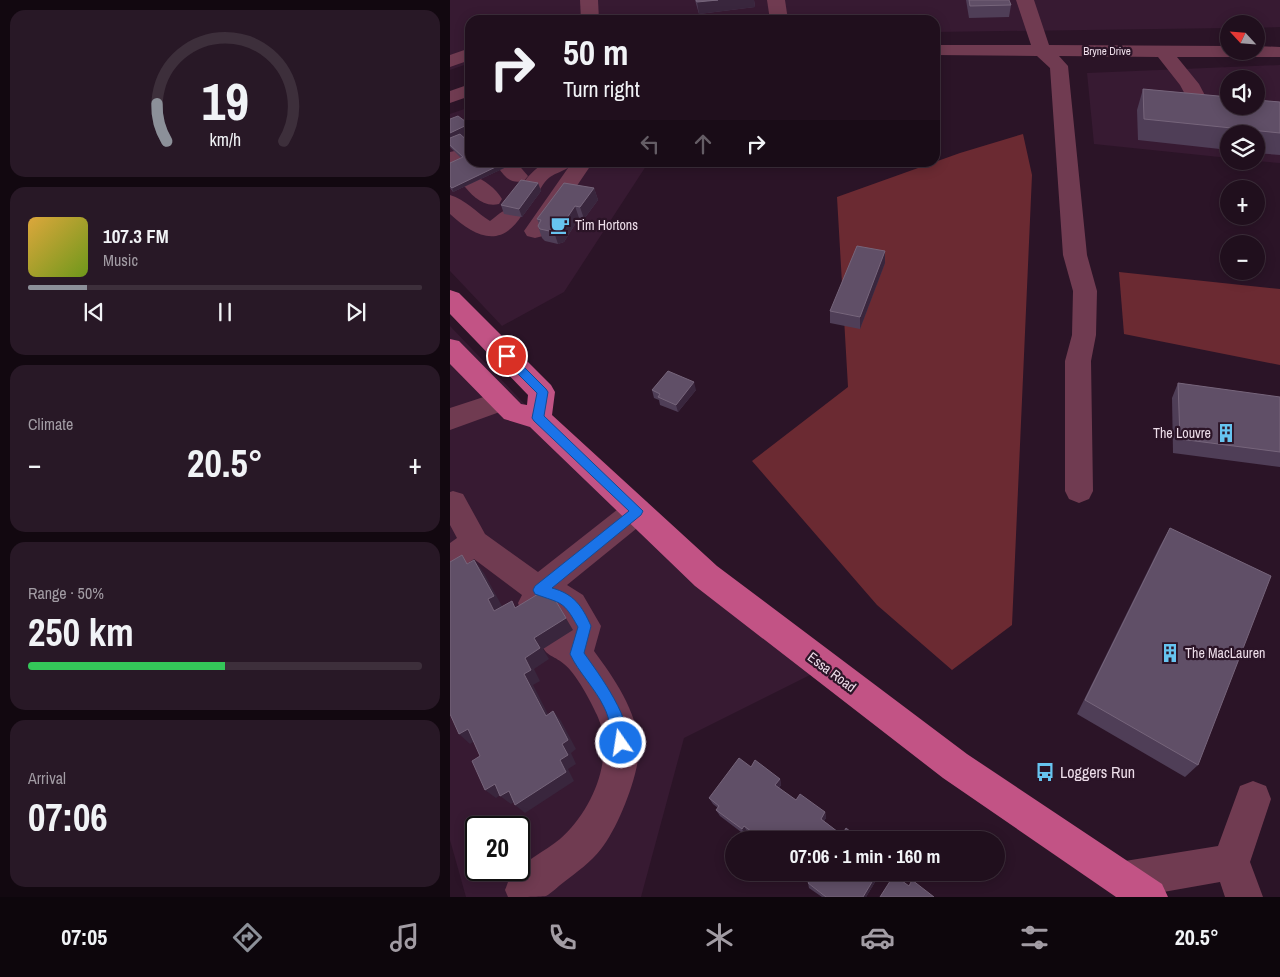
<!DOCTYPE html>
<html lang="en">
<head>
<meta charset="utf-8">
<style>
	body { margin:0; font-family:"Archivo Narrow",sans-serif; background:#281826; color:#f1f3f6; height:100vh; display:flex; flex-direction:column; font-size:19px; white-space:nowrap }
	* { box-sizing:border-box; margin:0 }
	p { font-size:16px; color:#a29ca4 }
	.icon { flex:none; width:28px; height:28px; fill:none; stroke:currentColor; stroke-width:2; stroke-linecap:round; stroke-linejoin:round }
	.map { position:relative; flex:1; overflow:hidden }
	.panel { display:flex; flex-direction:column; gap:10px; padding:10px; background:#120810; width:450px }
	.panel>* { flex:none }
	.top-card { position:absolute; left:15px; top:15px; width:475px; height:152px; border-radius:15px; box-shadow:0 2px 12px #0003,0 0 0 1px #3d2f3b; background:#200f1d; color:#f1f3f6; overflow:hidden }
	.needle { width:32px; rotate:296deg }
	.tools { position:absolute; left:770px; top:15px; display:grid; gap:10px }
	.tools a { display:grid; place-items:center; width:45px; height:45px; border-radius:50%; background:#200f1d; box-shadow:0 2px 12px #0003,0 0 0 1px #3d2f3b; font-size:25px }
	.speed { position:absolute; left:15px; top:816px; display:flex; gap:10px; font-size:25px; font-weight:700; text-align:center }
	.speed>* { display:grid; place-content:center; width:65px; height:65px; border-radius:50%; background:#200f1d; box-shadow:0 2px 12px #0003,0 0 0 1px #3d2f3b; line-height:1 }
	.speed .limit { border:2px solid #111; border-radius:8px; background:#fff; color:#111 }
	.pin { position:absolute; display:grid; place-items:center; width:42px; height:42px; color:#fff; margin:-21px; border:2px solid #fff; border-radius:50%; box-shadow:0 1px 5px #0007 }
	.me { position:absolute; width:55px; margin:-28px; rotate:347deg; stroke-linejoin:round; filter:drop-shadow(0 0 4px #0008) }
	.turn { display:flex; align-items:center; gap:18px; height:105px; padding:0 15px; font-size:22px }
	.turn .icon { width:65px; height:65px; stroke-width:2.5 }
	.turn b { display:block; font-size:35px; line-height:42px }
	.lanes { display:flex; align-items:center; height:48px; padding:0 15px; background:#0003; justify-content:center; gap:25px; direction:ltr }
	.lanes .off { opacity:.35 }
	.big { font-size:38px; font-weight:700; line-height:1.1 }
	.panel .card { flex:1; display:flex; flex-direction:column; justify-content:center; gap:8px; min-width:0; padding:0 18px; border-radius:15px; background:#281826 }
	.panel .dial { align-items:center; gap:0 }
	.dial svg { height:130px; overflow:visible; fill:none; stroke:#3d2f3b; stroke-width:7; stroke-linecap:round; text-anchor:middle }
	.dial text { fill:#f1f3f6; stroke:none }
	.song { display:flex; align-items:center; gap:15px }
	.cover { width:60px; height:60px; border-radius:8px; background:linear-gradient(135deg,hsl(40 70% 55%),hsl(80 70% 35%)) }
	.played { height:5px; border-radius:2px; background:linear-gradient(90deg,#8c9099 15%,#3d2f3b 15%) }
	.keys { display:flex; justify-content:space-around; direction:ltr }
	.heat { display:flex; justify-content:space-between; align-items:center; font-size:28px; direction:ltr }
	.charge { height:8px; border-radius:4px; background:linear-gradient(90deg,#34c759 50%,#3d2f3b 0) }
	.trip { position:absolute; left:275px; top:831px; width:280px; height:50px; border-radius:25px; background:#200f1d; box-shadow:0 2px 12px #0003,0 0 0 1px #3d2f3b; font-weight:700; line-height:50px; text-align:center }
	.menu { display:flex; height:80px; justify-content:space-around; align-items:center; background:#0d060c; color:#a29ca4 }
	.menu .icon { width:35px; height:35px }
	.menu .selected { color:#8c9099 }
	.menu b { font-size:22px; color:#f1f3f6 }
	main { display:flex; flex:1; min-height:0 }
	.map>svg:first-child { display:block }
	.built { fill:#371a32; fill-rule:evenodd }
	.green { fill:#6b2a32 }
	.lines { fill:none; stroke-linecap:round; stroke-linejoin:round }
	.minor { fill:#703b51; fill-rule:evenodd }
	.major { fill:#c25385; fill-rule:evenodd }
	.wall { fill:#4f3e57 }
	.shaded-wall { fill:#39263d }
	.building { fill:#604f67; stroke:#76657b }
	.route { fill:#1a73e8; stroke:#114b97 }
	.labels { text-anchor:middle; stroke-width:4.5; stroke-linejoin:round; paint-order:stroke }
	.far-street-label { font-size:11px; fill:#eddde9; stroke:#2b1427 }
	.poi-label { font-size:14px; fill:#eddde9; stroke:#2b1427; text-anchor:start }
	.street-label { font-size:14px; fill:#eddde9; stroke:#2b1427 }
	.near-poi-label { font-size:16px; fill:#eddde9; stroke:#2b1427; text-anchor:start }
</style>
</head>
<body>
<main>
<section class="panel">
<div class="card dial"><svg viewBox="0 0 100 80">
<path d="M14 69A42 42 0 1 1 86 69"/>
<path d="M14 69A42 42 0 0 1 8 46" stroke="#8c9099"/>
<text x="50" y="56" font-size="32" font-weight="700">19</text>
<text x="50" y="72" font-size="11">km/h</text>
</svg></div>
<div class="card">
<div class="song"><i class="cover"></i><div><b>107.3 FM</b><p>Music</p></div></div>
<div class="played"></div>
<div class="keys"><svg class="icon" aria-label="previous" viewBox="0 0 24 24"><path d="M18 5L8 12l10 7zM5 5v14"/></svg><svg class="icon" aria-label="pause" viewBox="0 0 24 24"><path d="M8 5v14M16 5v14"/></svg><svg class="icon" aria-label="next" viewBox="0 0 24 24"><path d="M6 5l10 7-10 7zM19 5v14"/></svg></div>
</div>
<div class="card"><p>Climate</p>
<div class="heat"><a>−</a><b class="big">20.5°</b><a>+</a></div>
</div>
<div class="card"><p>Range · 50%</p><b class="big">250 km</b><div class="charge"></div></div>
<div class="card"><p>Arrival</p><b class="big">07:06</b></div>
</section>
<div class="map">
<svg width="830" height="897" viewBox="0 0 830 897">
	<rect width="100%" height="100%" fill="#2b1427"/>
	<g class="built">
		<path d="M0,0H830V27L806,28V24H779V28L485,32V20H20V63L0,70Z"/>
		<path d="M830,65V163L806,161V134H779V158L644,144L637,73ZM779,79H806V106H779Z"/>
		<path d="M20,107V162L198,163L114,292L52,326L0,271V114Z"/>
		<path d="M0,326L88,418L376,667L234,738L191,897H16L0,840ZM26,828H69V870H26Z"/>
	</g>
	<g class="green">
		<path d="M573,134L582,175L562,625L502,670L427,605L302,461L398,387L387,197L510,153Z"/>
		<path d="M669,272L830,289V365L674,334Z"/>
	</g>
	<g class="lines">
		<g class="minor">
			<path d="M130,0H148L149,20H131Z"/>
			<path d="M317,0H335L338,20H320Z"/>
			<path d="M566,0H584L599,45L779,46V51H806V46L830,47V57H727L749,84L760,105L757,109L750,111L743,109L730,85L708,57L609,56L618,66L637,255L647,291L646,335L641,361L643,491L639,499L629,503L619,499L615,491V361L622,335L623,291L613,255L600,68L587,56L485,55V45H581Z"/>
			<path d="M20,48V60L0,67V55Z"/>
			<path d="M20,84V96L0,103V91Z"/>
			<path d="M9,150L16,152L19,156L16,160L0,166V152Z"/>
			<path d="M51,162H66L78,176L74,181C61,184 55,178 48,167Z"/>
			<path d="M96,162H143L93,236L85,238L77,236L74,231L118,168C113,171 106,173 100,177C88,186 92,199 72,194L69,189C77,177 84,169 96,162Z"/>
			<path d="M23,176C34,179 46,189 52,199L49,204C33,208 21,195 12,183L15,178Z"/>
			<path d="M0,195C15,199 27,213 40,221C50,214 55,206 69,210L72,215C50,250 24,236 0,214Z"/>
			<path d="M52,391L61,394L65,401L61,408L0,430V408Z"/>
			<path d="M3,491L13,494L35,534L88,572L177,502L187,499L197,502L201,511L197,520L117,585L133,595L151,626L144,651C164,678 187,711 189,746C190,773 168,828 151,849C141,862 127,872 114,882C108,886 102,893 96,896C89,897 67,897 58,897L55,890C57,886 58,880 61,876C73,862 95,851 110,839C142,811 166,757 147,715C141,702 126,673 114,664C102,654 97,658 90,642L95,631L106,627L118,632L119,627L111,615L101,608L103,613L98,623L87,627L76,623L68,603L72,595L24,559L11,568L0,572V543L7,538L0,525V492Z"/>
			<path d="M803,781L816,786L821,799L800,862L813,897H775L770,882L685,897H671L662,893L656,880L662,867L675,861L768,846L790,786Z"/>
		</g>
		<path class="major" d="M0,290L9,293L101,385L105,392L102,415L267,566L517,754L712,884L718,897H666L493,778L245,586L80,427L54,419L0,364V339L9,341L71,404L77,405L78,395L0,314Z"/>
	</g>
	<g class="wall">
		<path d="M245,0H304L305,7L249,14Z"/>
		<path d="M516,0H559L561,5L559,17L519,18Z"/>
		<path d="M693,89L830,102V155L806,153V134H779V150L688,140L687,110Z"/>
		<path d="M0,119L19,124L20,127V134L14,137L20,162H67L3,192L0,188V163L11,158L0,147Z"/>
		<path d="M88,183L91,191L72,217L54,214L51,205Z"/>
		<path d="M144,188L148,200L134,219L129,218L114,242L108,244L95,241L92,238L88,226L89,224L87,219Z"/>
		<path d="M435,263L410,329L380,323V311Z"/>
		<path d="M728,383L830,397V467L723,453L722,398Z"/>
		<path d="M202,390H246L228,412L210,405L209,400L204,398Z"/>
		<path d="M720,528L748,765L735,777L627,714L710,546Z"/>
		<path d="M330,779L331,785L329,788L346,800L375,812L376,818L374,821L392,835L411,840H308L297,831L295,835L270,816L266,810L268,808L263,804L259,798Z"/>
		<path d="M350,872H431L416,897H372L359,888L358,883L360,880Z"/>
	</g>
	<g class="shaded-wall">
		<path d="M268,0H304L305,7L249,14L247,2Z"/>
		<path d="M19,124L20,127V134L0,143V133Z"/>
		<path d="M56,162H67L3,192L2,188Z"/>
		<path d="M88,183L91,191L72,217L69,209Z"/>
		<path d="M144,188L148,200L134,219L130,207Z"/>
		<path d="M125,206L129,218L114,242L108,244L104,232Z"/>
		<path d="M435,251V263L410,329V317Z"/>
		<path d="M244,382L246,390L228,412L226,405Z"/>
		<path d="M24,560L34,573L53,608L44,611L38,599Z"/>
		<path d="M98,588L123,630L93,649L99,659L84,669L90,681L83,685L104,726L96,716L74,674L75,658L84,638Z"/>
		<path d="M103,711L111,721L126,749L121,753L126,764L118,769L124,781L75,813L65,805L110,760L112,744Z"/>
		<path d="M18,729L29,738L20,744L9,734Z"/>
		<path d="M330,779L331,785L327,791L325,785Z"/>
		<path d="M45,784L55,792L46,798L35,790Z"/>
		<path d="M59,791L69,799L61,804L50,796Z"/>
		<path d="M375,812L376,818L372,824L371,819Z"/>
		<path d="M294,826L297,831L295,835L292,829Z"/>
		<path d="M428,872H431L416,897H413Z"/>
	</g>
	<g class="building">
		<path d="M246,0H268L247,2Z"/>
		<path d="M519,0H559L561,5L520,6Z"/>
		<path d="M693,89L779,97V106H806V100L830,102V133L694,119Z"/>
		<path d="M8,116L19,124L0,133V119Z"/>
		<path d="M10,134L20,143V162H56L2,188L0,186V163L13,157L0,145V138Z"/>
		<path d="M71,180L88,183L69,209L51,205Z"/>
		<path d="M114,183L144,188L130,207L125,206L109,230L104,232L90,229L88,226L91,220L87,219Z"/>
		<path d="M407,246L435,251L410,317L380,311Z"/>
		<path d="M218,371L244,382L226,405L208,397L210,394L202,390Z"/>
		<path d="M728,383L830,397V452L730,439Z"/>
		<path d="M720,528L821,576L748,765L635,700Z"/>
		<path d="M12,555L17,564L24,560L44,596L38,599L44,611L62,601L65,608L98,588L116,618L84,638L90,648L75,658L81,670L74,674L96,716L103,711L118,740L112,744L118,755L110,760L116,772L65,805L59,791L50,796L45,784L35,790L22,761L30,756L18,729L9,734L0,714V562Z"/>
		<path d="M289,758L301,767L305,760L330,779L325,785L346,800L350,794L375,812L371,819L392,835L396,828L411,840H313L294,826L292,829L266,810L269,806L259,798Z"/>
		<path d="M355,872H428L413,897H376L358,883L361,878Z"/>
		<path d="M444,875L459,886L462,880L484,897H430Z"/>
	</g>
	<path class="route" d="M57,352L61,354L96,389L98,392L94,416L193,511L191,515L102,588C124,594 132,606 141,626L134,653C148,673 186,723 176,748L171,750L166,748C160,735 161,720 154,707C145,688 129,673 120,654L128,627C113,600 112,604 85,594L83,590L85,586L179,511L84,421L82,418L87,393L53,359L52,356Z"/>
	<defs>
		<g id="cafe-bare" transform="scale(1.5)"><path d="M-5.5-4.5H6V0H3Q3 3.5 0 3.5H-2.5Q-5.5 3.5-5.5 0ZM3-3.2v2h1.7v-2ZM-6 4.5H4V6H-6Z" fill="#67c4f0" stroke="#2b1427" stroke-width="2.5" paint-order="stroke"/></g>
		<g id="building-bare" transform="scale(1.5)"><path d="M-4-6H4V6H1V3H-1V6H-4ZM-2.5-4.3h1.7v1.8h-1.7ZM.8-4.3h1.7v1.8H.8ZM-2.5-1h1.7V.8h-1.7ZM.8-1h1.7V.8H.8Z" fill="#67c4f0" stroke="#2b1427" stroke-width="2.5" paint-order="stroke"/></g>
		<g id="bus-bare" transform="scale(1.5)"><path d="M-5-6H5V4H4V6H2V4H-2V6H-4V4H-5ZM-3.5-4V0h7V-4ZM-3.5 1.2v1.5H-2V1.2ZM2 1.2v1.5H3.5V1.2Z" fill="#67c4f0" stroke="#2b1427" stroke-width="2.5" paint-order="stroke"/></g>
	</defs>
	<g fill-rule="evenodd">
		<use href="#cafe-bare" x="110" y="225"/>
		<use href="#building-bare" x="776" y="433"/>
		<use href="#building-bare" x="720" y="653"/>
		<use href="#bus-bare" x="595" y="772"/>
	</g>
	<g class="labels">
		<g class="far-street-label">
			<text x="657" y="55">Bryne Drive</text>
		</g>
		<g class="poi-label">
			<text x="125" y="230">Tim Hortons</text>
			<text x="761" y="438" text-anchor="end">The Louvre</text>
			<text x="735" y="658">The MacLauren</text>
		</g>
		<g class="street-label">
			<text transform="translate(382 672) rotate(37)" y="5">Essa Road</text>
		</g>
		<g class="near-poi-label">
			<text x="610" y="778">Loggers Run</text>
		</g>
	</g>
</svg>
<div class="tools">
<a><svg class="needle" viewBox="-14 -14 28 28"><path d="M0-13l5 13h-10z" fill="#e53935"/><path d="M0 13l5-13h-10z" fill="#a29ca4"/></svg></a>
<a><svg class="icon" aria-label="sound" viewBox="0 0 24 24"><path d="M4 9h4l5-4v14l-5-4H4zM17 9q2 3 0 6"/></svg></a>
<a><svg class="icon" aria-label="layers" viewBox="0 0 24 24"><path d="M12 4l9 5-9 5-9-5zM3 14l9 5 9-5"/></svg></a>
<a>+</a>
<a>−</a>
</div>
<div class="speed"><div class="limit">20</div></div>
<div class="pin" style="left:57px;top:356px;background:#d93025"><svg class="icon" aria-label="arrive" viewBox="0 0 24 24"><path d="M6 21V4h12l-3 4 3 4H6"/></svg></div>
<svg class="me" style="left:171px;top:743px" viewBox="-20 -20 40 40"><circle r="17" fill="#1a73e8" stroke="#fff" stroke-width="3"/><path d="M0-11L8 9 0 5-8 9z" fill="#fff"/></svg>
<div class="trip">07:06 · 1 min · 160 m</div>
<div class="top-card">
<div class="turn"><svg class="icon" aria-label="right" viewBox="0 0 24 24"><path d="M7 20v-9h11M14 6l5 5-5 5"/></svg><div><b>50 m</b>Turn right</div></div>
<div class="lanes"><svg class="icon off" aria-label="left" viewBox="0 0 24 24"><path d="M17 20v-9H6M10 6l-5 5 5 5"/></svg><svg class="icon off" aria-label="ahead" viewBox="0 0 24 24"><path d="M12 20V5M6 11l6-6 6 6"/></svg><svg class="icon" aria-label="right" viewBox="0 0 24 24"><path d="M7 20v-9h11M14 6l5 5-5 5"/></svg></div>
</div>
</div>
</main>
<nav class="menu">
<b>07:05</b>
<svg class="icon selected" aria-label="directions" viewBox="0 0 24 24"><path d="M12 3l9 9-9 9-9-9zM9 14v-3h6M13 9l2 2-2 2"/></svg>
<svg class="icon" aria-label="music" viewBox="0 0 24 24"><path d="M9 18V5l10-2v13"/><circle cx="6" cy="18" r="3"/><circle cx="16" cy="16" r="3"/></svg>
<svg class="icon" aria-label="phone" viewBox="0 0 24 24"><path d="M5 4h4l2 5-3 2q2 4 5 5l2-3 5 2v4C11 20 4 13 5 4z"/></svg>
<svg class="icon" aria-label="climate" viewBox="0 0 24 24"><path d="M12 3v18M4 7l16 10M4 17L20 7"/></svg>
<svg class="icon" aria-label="car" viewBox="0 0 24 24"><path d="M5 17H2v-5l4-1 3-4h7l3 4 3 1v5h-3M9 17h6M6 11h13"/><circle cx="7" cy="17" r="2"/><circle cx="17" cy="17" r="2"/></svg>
<svg class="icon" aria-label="filters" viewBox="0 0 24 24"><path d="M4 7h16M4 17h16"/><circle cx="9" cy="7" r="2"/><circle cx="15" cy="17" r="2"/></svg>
<b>20.5°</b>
</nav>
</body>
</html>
